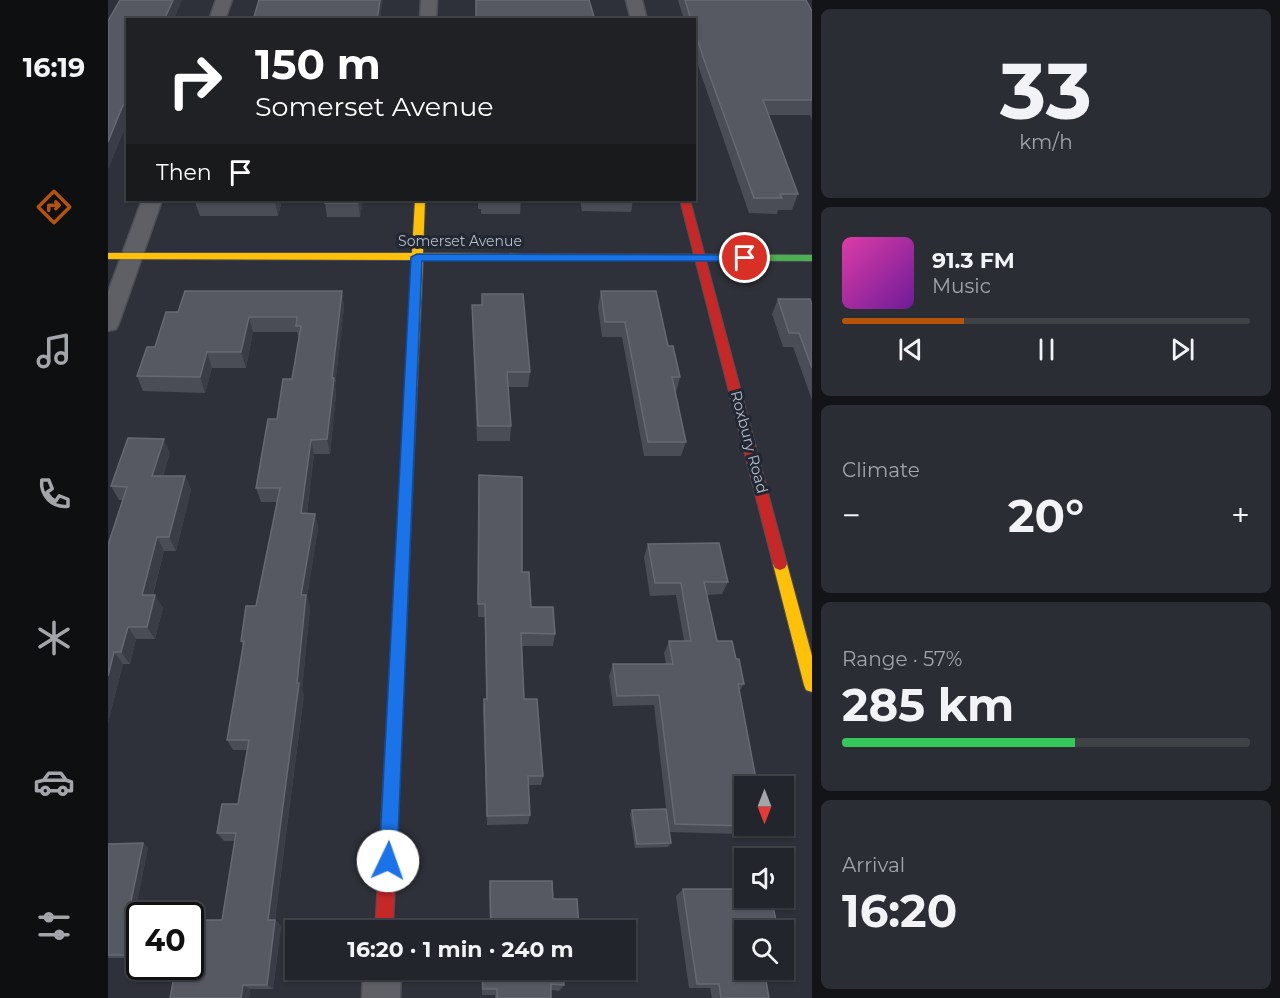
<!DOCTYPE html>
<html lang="en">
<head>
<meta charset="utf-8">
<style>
	body { margin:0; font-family:Montserrat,sans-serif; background:#2a2d33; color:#f1f3f6; height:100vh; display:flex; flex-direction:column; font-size:22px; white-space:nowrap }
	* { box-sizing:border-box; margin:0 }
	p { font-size:20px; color:#a2a5a9 }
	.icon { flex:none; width:33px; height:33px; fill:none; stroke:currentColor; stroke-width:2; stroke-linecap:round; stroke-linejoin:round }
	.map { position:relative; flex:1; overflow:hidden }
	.drawer { display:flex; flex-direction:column; gap:9px; padding:9px; background:#131418; width:468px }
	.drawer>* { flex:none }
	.hud { position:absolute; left:18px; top:18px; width:570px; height:183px; border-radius:0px; box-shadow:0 2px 4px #0004,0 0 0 2px #3f4247; background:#202124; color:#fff; overflow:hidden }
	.needle { width:39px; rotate:180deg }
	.fabs { position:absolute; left:626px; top:776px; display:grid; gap:12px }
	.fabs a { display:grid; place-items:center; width:60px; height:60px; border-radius:0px; background:#22252b; box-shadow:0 2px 4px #0004,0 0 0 2px #3f4247; font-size:30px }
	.speed { position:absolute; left:18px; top:902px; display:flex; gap:12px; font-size:30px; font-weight:700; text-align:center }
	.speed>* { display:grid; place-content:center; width:78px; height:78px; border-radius:50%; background:#22252b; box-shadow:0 2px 4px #0004,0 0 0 2px #3f4247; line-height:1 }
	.speed .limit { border:3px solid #111; border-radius:9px; background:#fff; color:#111 }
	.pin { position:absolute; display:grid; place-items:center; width:51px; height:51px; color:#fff; margin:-26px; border:3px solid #fff; border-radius:50%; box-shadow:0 2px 6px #0007 }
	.me { position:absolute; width:66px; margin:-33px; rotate:3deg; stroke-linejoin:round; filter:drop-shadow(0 0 4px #0008) }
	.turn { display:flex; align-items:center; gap:21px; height:126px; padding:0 30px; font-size:27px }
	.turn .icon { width:78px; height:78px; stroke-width:2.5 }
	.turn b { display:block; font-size:42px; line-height:51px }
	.then { display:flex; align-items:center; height:57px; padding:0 30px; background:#0003; gap:12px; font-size:22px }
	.big { font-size:45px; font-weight:700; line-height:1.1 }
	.drawer .card { flex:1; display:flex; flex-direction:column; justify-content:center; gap:9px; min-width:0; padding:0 21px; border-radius:9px; background:#2a2d33 }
	.drawer .dial { align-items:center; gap:0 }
	.dial b { font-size:78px; line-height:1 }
	.song { display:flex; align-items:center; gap:18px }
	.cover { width:72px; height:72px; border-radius:9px; background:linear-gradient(135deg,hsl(320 70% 55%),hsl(280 70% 35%)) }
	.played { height:6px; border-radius:3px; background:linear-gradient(90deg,#b45309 30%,#3f4247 30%) }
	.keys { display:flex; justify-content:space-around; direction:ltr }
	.heat { display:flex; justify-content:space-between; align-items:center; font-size:33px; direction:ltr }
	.charge { height:9px; border-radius:4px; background:linear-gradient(90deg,#34c759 57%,#3f4247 0) }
	.trip { position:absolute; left:177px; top:920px; width:351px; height:60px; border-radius:0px; background:#22252b; box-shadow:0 2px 4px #0004,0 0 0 2px #3f4247; font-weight:700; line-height:60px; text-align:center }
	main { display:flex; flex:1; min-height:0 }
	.tab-bar { display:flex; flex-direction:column; width:108px; justify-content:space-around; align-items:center; background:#0e0f11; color:#a2a5a9 }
	.tab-bar .icon { width:42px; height:42px }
	.tab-bar .selected { color:#b45309 }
	.tab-bar b { font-size:27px; color:#f1f3f6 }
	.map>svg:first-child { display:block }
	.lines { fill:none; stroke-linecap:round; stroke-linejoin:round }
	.street-casing { stroke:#4b4e55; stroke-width:3 }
	.fast-casing { stroke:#4b4e55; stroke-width:2 }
	.slow-casing { stroke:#4b4e55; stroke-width:2 }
	.jam-casing { stroke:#4b4e55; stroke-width:2 }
	.street { fill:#5e6066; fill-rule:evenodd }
	.fast { fill:#4caf50; fill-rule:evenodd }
	.slow { fill:#ffc107; fill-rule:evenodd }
	.jam { fill:#c62828; fill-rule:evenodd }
	.wall { fill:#4a4d56 }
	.shaded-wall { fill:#3a3d45 }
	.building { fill:#565962; stroke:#666972; stroke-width:1.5 }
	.route { fill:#1a73e8; stroke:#114b97; stroke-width:1.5 }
	.labels { text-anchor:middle; stroke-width:6; stroke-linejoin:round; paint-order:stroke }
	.far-street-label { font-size:14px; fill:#b9bdc8; stroke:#212733 }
	.street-label { font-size:15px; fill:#b9bdc8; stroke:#212733 }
</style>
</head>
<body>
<main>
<nav class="tab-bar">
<b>16:19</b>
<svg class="icon selected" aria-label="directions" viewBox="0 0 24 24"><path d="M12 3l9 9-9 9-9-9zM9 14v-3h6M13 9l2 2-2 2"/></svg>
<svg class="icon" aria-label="music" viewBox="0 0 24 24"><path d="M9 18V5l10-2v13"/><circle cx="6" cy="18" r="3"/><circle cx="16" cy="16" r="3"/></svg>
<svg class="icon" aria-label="phone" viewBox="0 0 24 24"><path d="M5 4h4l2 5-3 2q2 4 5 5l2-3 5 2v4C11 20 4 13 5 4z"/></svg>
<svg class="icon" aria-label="climate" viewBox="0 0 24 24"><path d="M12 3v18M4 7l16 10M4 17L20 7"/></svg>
<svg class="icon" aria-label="car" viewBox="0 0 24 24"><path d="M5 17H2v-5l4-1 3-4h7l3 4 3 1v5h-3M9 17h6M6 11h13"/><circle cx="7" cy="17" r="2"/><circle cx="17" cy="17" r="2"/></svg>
<svg class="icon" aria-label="filters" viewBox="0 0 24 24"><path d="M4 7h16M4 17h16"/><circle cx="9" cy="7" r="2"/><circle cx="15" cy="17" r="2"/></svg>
</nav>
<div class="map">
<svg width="704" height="998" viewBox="0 0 704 998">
	<rect width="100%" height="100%" fill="#2e3139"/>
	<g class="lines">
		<g class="street-casing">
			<g id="street">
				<path d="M108,0H124L117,20H101Z"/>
				<path d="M313,0H329L328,20H312Z"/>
				<path d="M518,0H534L539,20H523Z"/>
				<path d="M34,200H54L11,323L8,329L0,331V292Z"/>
				<path d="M255,969H293L292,998H254Z"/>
			</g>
		</g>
		<g class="fast-casing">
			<path id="fast" d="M414,254L704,255V261L410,259V255Z"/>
		</g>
		<g class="slow-casing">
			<g id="slow">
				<path d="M307,200H317L315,253L414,254L419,257L414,260H315L306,453L300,458L294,453L304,260L0,259V253H304Z"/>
				<path d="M672,558L677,560L679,564L704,656V692L698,690L696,685L665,564L667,560Z"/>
			</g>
		</g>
		<g class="jam-casing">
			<g id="jam">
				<path d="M572,200H582L679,564L677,568L672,570L667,568L665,564Z"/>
				<path d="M300,448L306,453L285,930H267L294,453Z"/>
			</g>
		</g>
		<use href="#street" class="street"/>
		<use href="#fast" class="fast"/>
		<use href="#slow" class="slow"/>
		<use href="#jam" class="jam"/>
	</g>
	<g class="wall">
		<path d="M570,0H698L704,11V121L702,115H661L690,194L684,210H670L669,214L641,213L586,54V20H576Z"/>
		<path d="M20,20V120L0,169V21Z"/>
		<path d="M88,200H174L170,216H92L87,202Z"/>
		<path d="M218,200H255L252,217H219L217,203Z"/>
		<path d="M370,200H413L412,214H373V209H370Z"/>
		<path d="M472,200H525L523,212L474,211Z"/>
		<path d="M234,291L236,307L227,386L228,393L222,454H206L199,514H207L210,528L199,597L202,607L194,690L196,695L167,920L173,926L165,989H142L141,998H62L114,920L127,841H116L109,833L130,804L140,750H125L119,740L135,646L133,641L148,606L169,502H153L148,488L169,419L184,379L191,339L189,332H145L138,368H104L97,393L35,391L29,376L70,312Z"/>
		<path d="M493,291L560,346L572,377L568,392H567L578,442L573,456H536L514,337H494L490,307Z"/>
		<path d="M374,294L422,372L420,387H400L403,426L402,441H369L364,320V305H374Z"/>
		<path d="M670,299L704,305V400L685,347H675L664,314Z"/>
		<path d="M62,453L55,476H77L83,490L68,551H56L45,595L55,608L47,639H28L22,664H15L0,723L15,500H11L3,486Z"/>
		<path d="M370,489L414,572L423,607L447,634L445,646H414L416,699L435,776L433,785H420L422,815L420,824L379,825L375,710L376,699H378L377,617H370Z"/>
		<path d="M540,544L620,582L614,594L599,595L609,641L628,659L636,684L631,692L648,779L670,827L661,835L561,832L563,843L560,847L527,848L522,814L524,810L560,825L546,705L505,706L501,676L505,664H558L556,653L561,641H576L568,595L542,596L536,557Z"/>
		<path d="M0,844L40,847L28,907L33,910L24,958H0Z"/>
		<path d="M382,881L445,899L471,927L469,930H382L381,891Z"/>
		<path d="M575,889L636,930L661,998H604L602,988H581L568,896Z"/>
		<path d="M373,969H455L456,985L451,991L443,990V998H387V995H374Z"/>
	</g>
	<g class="shaded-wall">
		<path d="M65,0H74L66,20H56Z"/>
		<path d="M272,0H275L272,20H269Z"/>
		<path d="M15,105L20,120L0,169V142Z"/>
		<path d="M167,200H174L170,216L167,202Z"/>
		<path d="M251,200H255L252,217L250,203Z"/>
		<path d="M234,291L236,307L227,386L228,393L222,454L219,439L224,378Z"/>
		<path d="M141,317L145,332L138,368L133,352Z"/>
		<path d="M99,352L104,368L97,393L92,377Z"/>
		<path d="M56,439L62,453L50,490L44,476Z"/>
		<path d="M203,440L206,454L197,527L193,513Z"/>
		<path d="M77,476L83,490L68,551L61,537Z"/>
		<path d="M207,514L210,528L199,597L202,607L194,690L196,695L166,926L160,920L189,683L193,595Z"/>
		<path d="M49,537L56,551L41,608L34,595Z"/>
		<path d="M47,595L55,608L47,639L39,627Z"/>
		<path d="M20,627L28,639L22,664L13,652Z"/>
		<path d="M6,652L15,664L0,723V676Z"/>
		<path d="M35,843L40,847L28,907L33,910L24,958L18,955L22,906Z"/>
		<path d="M167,920L173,926L165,989L159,985Z"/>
		<path d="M135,985L142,989L141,998H133Z"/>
	</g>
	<g class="building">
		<path d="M12,0H65L56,20H20V102L18,105H15L0,142V21Z"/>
		<path d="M151,0H272L269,20H145Z"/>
		<path d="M368,0H481L487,20H368Z"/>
		<path d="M577,0H698L704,11V100H655L690,194H672L674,198H646L595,57L586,29V20H583Z"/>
		<path d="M88,200H167V202H87Z"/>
		<path d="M218,200H251L250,203H217Z"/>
		<path d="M77,291H234L224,378H226L219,439L203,440L193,513L207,514L193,595H198L189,683H191L160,920H167L159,985H135L133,998H62L68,966H82V920H114L128,833H109L114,804H130L141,740H119L136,641H133L138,606H148L172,488H148L160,419H169L175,379H184L193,326H188L189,317H141L133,352H99L92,377L29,376L39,347H47L58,312H70Z"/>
		<path d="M493,291H548L560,346H565L572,377H564L578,442H540L517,322H497Z"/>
		<path d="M374,294H415L422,372H399L403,426H370L364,305H374Z"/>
		<path d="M670,299H702L704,305V368L691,333H681Z"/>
		<path d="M20,438L56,439L44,476H77L61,537H49L34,595H47L39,627H20L13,652H6L0,676V545L19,487L3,486Z"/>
		<path d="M371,475L414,477V572H421L423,607H445L447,634L413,633L416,699H429L435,776H420L422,815L379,816L376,699H379L377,604H370Z"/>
		<path d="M611,543L620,582H596L609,641H624L628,659H631L636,684H630L648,779L661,780L662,786H636V825H669L670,827L567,824L551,695L509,696L505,664H565L561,641H583L573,583H547L540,544Z"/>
		<path d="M558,809L563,843L529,844L524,810Z"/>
		<path d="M35,843L22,906H28L18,955H0V844Z"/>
		<path d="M382,881H444L445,899H469L471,927H452L453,930H383Z"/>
		<path d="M575,889H636V897H663L670,930H636V969H656L661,998H613L611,984H589Z"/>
		<path d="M374,969H455L456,985L443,984V998H389V989H375Z"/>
	</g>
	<path class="route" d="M309,254L637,255L642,258L637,261H314L289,861L286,867L280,870L273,867L271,861L303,257Z"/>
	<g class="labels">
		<g class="far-street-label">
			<text x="352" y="246">Somerset Avenue</text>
		</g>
		<g class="street-label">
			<text transform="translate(641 442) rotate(75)" y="5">Roxbury Road</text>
		</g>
	</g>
</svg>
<div class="fabs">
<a><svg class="needle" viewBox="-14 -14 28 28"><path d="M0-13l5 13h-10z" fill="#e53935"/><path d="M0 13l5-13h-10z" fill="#a2a5a9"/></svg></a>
<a><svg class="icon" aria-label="sound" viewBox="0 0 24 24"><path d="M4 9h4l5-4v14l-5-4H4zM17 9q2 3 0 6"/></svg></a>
<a><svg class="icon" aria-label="search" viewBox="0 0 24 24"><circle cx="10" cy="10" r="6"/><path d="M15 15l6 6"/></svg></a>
</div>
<div class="speed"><div class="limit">40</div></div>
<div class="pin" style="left:637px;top:258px;background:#d93025"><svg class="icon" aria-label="arrive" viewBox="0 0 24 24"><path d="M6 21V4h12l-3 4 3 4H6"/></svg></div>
<svg class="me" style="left:280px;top:861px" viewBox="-20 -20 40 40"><circle r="19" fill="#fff"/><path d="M0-13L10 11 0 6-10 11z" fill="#1a73e8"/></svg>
<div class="trip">16:20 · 1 min · 240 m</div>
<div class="hud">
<div class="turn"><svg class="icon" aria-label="right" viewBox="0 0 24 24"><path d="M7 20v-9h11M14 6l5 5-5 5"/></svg><div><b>150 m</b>Somerset Avenue</div></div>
<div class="then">Then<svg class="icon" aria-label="arrive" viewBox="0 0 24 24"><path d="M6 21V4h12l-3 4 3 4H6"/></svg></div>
</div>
</div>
<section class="drawer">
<div class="card dial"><b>33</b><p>km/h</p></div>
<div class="card">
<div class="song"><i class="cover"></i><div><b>91.3 FM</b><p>Music</p></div></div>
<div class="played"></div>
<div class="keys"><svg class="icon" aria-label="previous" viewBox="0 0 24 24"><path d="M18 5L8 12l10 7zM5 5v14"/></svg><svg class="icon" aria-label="pause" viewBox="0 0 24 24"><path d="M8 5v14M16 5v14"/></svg><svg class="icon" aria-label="next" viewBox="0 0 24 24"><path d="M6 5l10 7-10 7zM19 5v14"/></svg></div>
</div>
<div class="card"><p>Climate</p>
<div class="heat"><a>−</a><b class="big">20°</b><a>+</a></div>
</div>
<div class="card"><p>Range · 57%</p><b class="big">285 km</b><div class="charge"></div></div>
<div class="card"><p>Arrival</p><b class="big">16:20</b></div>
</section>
</main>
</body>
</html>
